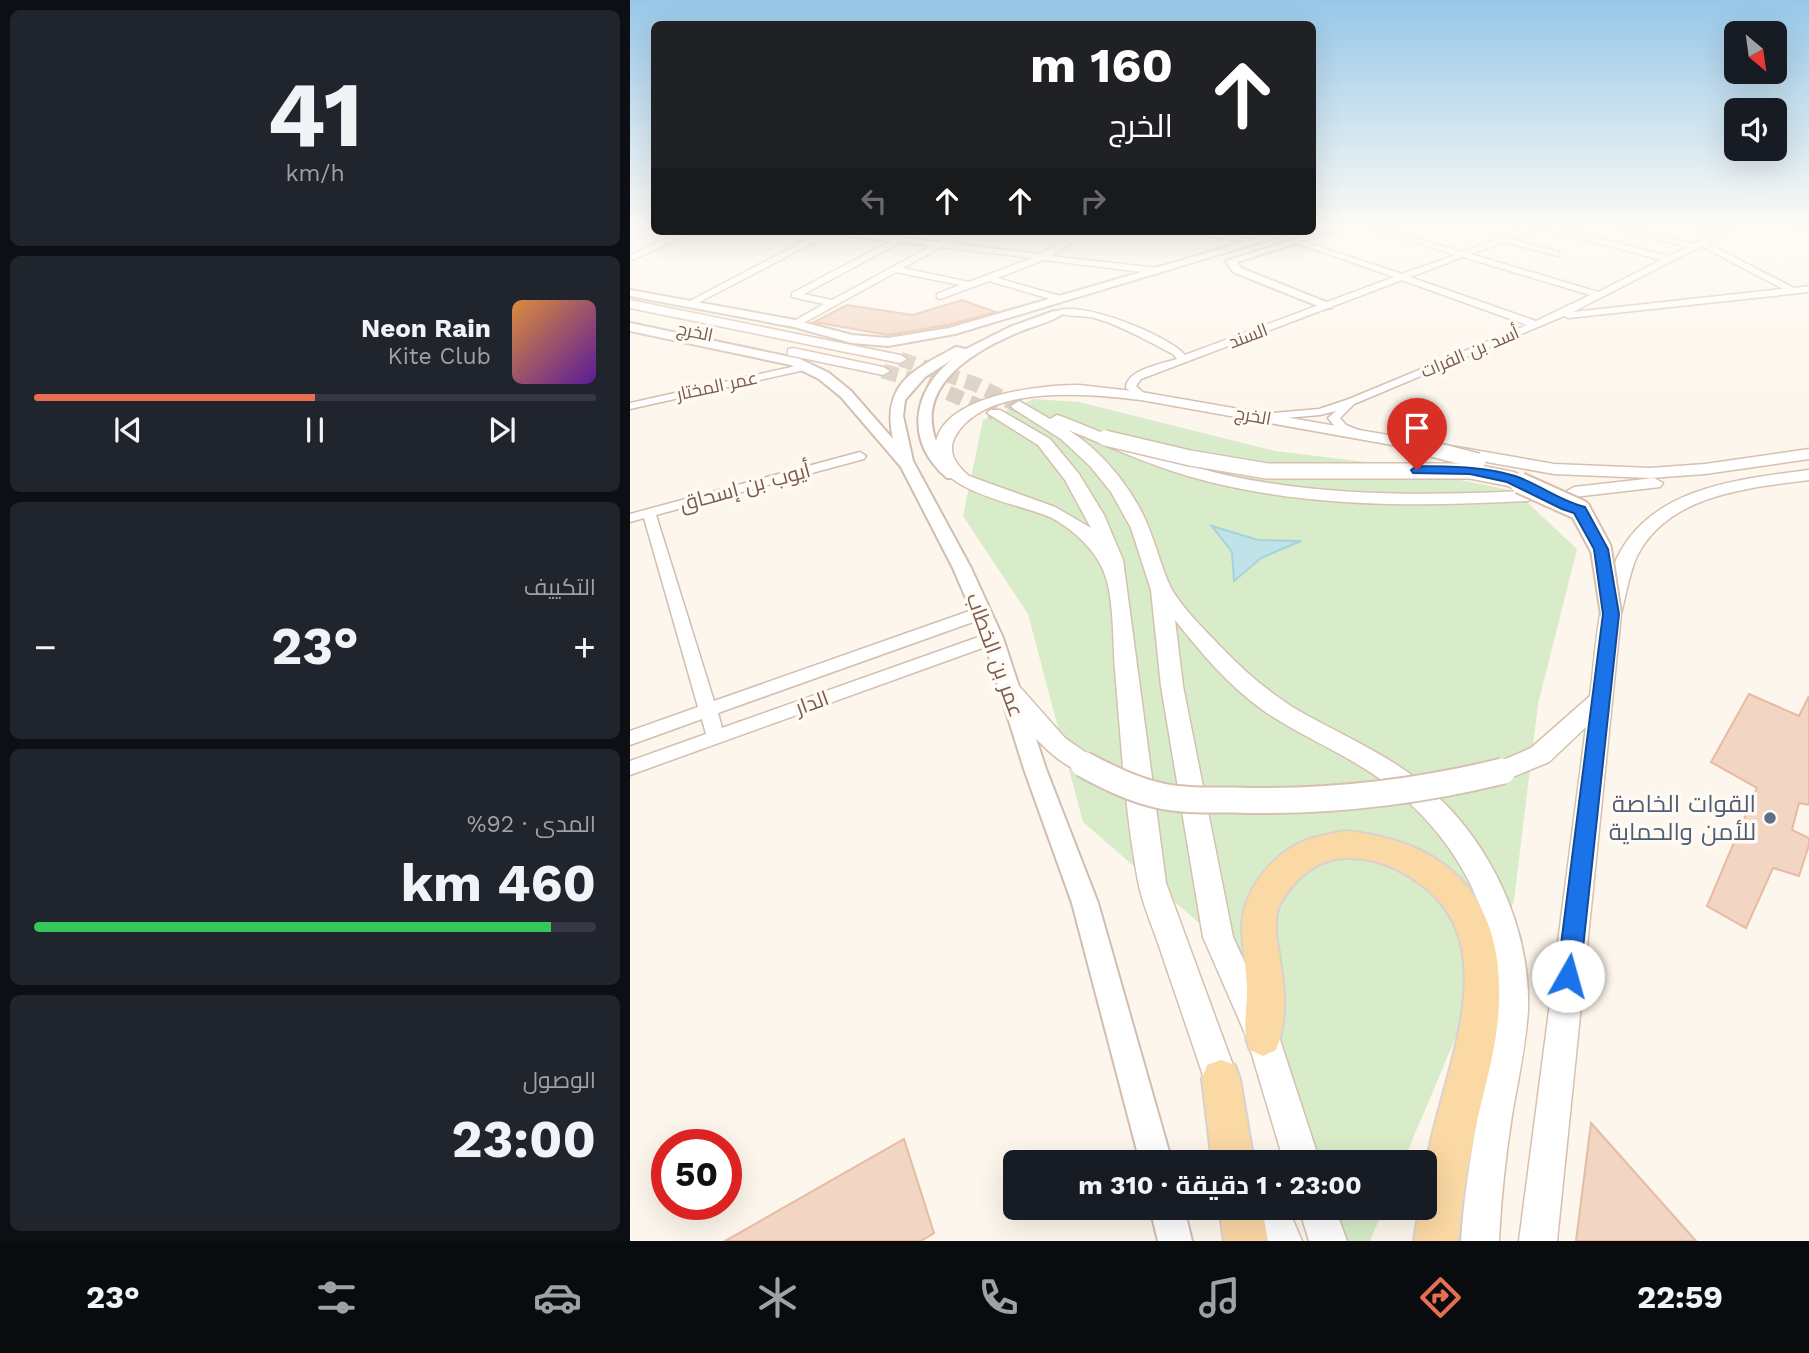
<!DOCTYPE html>
<html lang="ar">
<head>
<meta charset="utf-8">
<style>
	body { margin:0; font-family:"Work Sans",Cairo,sans-serif; background:#20242c; color:#f1f3f6; direction:rtl; height:100vh; display:flex; flex-direction:column; font-size:26px; white-space:nowrap }
	* { box-sizing:border-box; margin:0 }
	p { font-size:23px; color:#9ea1a6 }
	.icon { flex:none; width:38px; height:38px; fill:none; stroke:currentColor; stroke-width:2; stroke-linecap:round; stroke-linejoin:round }
	.map { position:relative; flex:1; overflow:hidden; direction:ltr }
	.drawer { display:flex; flex-direction:column; gap:10px; padding:10px; background:#0d0f14; width:630px }
	.drawer>* { flex:none }
	.hud { position:absolute; left:21px; top:21px; width:665px; height:214px; border-radius:10px; box-shadow:0 7px 28px #0002; direction:rtl; background:#202124; color:#fff; overflow:hidden }
	.needle { width:46px; rotate:151deg }
	.controls { position:absolute; left:1094px; top:21px; display:grid; gap:14px }
	.controls a { display:grid; place-items:center; width:63px; height:63px; border-radius:10px; background:#171b24; box-shadow:0 7px 28px #0002; font-size:35px }
	.speed { position:absolute; left:21px; top:1129px; display:flex; gap:14px; font-size:35px; font-weight:700; text-align:center }
	.speed>* { display:grid; place-content:center; width:91px; height:91px; border-radius:50%; background:#171b24; box-shadow:0 7px 28px #0002; line-height:1 }
	.speed .limit { border:10px solid #d22; background:#fff; color:#111 }
	.pin { position:absolute; display:grid; place-items:center; width:60px; height:60px; color:#fff; margin:-72px -30px; border-radius:50% 50% 50% 0; rotate:-45deg; box-shadow:0 0 7px #0007 }
	.pin .icon { rotate:45deg }
	.me { position:absolute; width:77px; margin:-38px; rotate:7deg; stroke-linejoin:round; filter:drop-shadow(0 0 5px #0008) }
	.turn { display:flex; align-items:center; gap:24px; height:147px; padding:0 28px; font-size:32px }
	.turn .icon { width:91px; height:91px; stroke-width:2.5 }
	.turn b { display:block; font-size:49px; line-height:60px }
	.lanes { display:flex; align-items:center; height:66px; padding:0 28px; background:#0003; justify-content:center; gap:35px; direction:ltr }
	.lanes .off { opacity:.35 }
	.big { font-size:52px; font-weight:700; line-height:1.1 }
	.drawer .widget { flex:1; display:flex; flex-direction:column; justify-content:center; gap:10px; min-width:0; padding:0 24px; border-radius:10px; background:#20242c }
	.drawer .dial { align-items:center; gap:0 }
	.dial b { font-size:91px; line-height:1 }
	.song { display:flex; align-items:center; gap:21px }
	.cover { width:84px; height:84px; border-radius:10px; background:linear-gradient(135deg,hsl(30 70% 55%),hsl(270 70% 35%)) }
	.played { height:7px; border-radius:4px; background:linear-gradient(90deg,#e76f51 50%,#363941 50%) }
	.keys { display:flex; justify-content:space-around; direction:ltr }
	.heat { display:flex; justify-content:space-between; align-items:center; font-size:38px; direction:ltr }
	.charge { height:10px; border-radius:5px; background:linear-gradient(90deg,#34c759 92%,#363941 0) }
	.trip { position:absolute; left:373px; top:1150px; width:434px; height:70px; border-radius:10px; background:#171b24; box-shadow:0 7px 28px #0002; font-weight:700; line-height:70px; text-align:center; direction:rtl }
	.menu { display:flex; height:112px; justify-content:space-around; align-items:center; background:#090b0e; color:#9ea1a6 }
	.menu .icon { width:49px; height:49px }
	.menu .current { color:#e76f51 }
	.menu b { font-size:32px; color:#f1f3f6 }
	main { display:flex; flex:1; min-height:0 }
	.map>svg:first-child { display:block }
	.green { fill:#d8ecc9 }
	.water { fill:#bfe3e8; stroke:#a5d3da; stroke-width:2 }
	.building { fill:#f3d5c3; stroke:#e6bba3; stroke-width:2 }
	.lines { fill:none; stroke-linecap:round; stroke-linejoin:round }
	.secondary-tunnel { stroke:#dcd0c4; stroke-width:15; stroke-dasharray:15 8; stroke-linecap:butt }
	.minor-casing { stroke:#d1beb0; stroke-width:3 }
	.tertiary-casing { stroke:#d1beb0; stroke-width:4 }
	.secondary-casing { stroke:#d6c0b0; stroke-width:3 }
	.primary-casing { stroke:#dad1cd; stroke-width:4 }
	.minor { fill:#fff; fill-rule:evenodd }
	.tertiary { fill:#fff; fill-rule:evenodd }
	.secondary { fill:#fff; fill-rule:evenodd }
	.primary { fill:#fbd9a5; fill-rule:evenodd }
	.secondary-bridge-far2-casing { stroke:#d6c0b0; stroke-width:18; stroke-linecap:butt }
	.secondary-bridge-far1-casing { stroke:#d6c0b0; stroke-width:24; stroke-linecap:butt }
	.secondary-bridge-casing { stroke:#d6c0b0; stroke-width:29; stroke-linecap:butt }
	.secondary-bridge-far2 { stroke:#fff; stroke-width:15 }
	.secondary-bridge-far1 { stroke:#fff; stroke-width:20 }
	.secondary-bridge { stroke:#fff; stroke-width:25 }
	.route { fill:#1a73e8; stroke:#114b97; stroke-width:2 }
	.service-dot { fill:#5c6f8a; stroke:#fffaf3; stroke-width:2.5 }
	.labels { text-anchor:middle; stroke-width:7; stroke-linejoin:round; paint-order:stroke }
	.far-street-label { font-size:18px; fill:#7a5c4d; stroke:#fffaf3 }
	.street-label { font-size:21px; fill:#7a5c4d; stroke:#fffaf3 }
	.near-service-label { font-size:24px; fill:#4e5e75; stroke:#fffaf3; text-anchor:end }
</style>
</head>
<body>
<main>
<div class="map">
<svg width="1179" height="1241" viewBox="0 0 1179 1241">
	<rect width="100%" height="100%" fill="#fdf6ec"/>
	<g class="green">
		<path d="M404,399L449,402L645,451L745,463L885,491L947,549L908,704L884,900L773,1162H688L622,969L453,822L398,614L333,516L353,420Z"/>
		<path d="M703,1208H754L740,1241H714Z"/>
	</g>
	<path class="water" d="M582,526L628,540L671,541L631,558L604,581L602,552Z"/>
	<g class="building">
		<path d="M332,300L366,312L318,325L258,335L184,322L217,305L283,315Z"/>
		<path d="M1119,694L1169,716L1179,696V805L1169,803L1162,830L1179,838V845L1169,876L1143,868L1116,928L1077,906L1127,788L1081,762Z"/>
		<path d="M961,1123L1066,1241H946Z"/>
		<path d="M274,1139L304,1233L291,1241H95Z"/>
	</g>
	<g class="lines">
		<g class="secondary-tunnel">
			<path d="M270,359L345,384L389,406"/>
			<path d="M253,371L295,383L365,413"/>
		</g>
		<g class="minor-casing">
			<g id="minor">
				<path d="M730,225H741L832,252L905,225H918L1038,256L1057,247L975,225H987L1063,244L1101,225H1110L1077,243L1164,288L1179,286V292L938,318L934,316L724,404L710,418L716,425L733,432V438C718,439 707,430 698,418L706,411L690,415L631,420L625,417L631,414L689,409L719,399L897,325L772,280L511,379L506,386L517,396L511,399L496,388C496,370 531,364 547,359L543,354C519,342 494,327 468,319C456,315 434,317 425,312C447,298 540,336 555,355L764,277L663,242V238L772,274L825,255ZM911,228L1031,260L968,292L841,254L874,242L929,256V252L882,239ZM1071,246L1153,289L943,312ZM833,257L960,295L906,321L780,277Z"/>
				<path d="M1060,225H1072L1081,228L1077,230Z"/>
				<path d="M1163,225L1179,227V232L1164,227Z"/>
				<path d="M54,231H65L0,261V255Z"/>
				<path d="M193,231H217L308,242L328,231H338L318,243L411,254L449,231H459L421,256L528,268L532,271L528,274L414,260L367,278L434,297L436,299L431,302L359,281L310,299L307,298V294L330,285L266,272L168,326H162V322L194,304L162,297V293L261,241L200,234L62,306L54,304ZM271,242L301,246L202,300L174,294ZM311,247L402,258L339,282L273,268Z"/>
				<path d="M538,231H563L633,241L629,243Z"/>
				<path d="M175,364L179,365V369L0,409V403Z"/>
				<path d="M230,452L236,456L234,459L26,515L84,701L345,609L351,608L359,613L357,617L88,713L92,728L357,634H369L371,638L369,642L0,775V761L76,734L72,719L0,745V731L68,707L14,518L0,522V514Z"/>
			</g>
		</g>
		<g class="tertiary-casing">
			<g id="tertiary">
				<path d="M709,225H723L607,262L611,268L701,304V308H693L603,272L596,261Z"/>
				<path d="M652,231H667L325,334L258,346L222,343L164,327L0,296V290L165,320L222,335L258,338L319,328Z"/>
				<path d="M424,311L434,313C422,322 403,326 389,332C341,352 279,389 310,450C316,460 324,466 331,475L329,478H317C275,442 281,392 323,359L295,377L275,400L273,416L283,461L341,568L373,638L416,769L468,903L542,1162H510L442,903L394,769L353,638L323,568L271,467L211,397L189,379L161,365L0,331V323L170,359L199,373L221,391L263,439C251,384 283,370 326,347L336,349L380,327Z"/>
				<path d="M520,1208H554L562,1241H528Z"/>
			</g>
		</g>
		<g class="secondary-casing">
			<g id="secondary">
				<path d="M0,300L270,355L277,359L270,363L0,308Z"/>
				<path d="M163,348L253,367L260,371L253,375L158,355V349Z"/>
				<path d="M449,385L511,392L924,464L1020,468L1075,464L1179,449V459L1075,474L1020,478L924,474L511,400C461,394 357,383 326,435C316,452 326,465 339,476L425,507L461,528L435,480L408,445L357,413L360,410H370L420,439L449,474L474,515L493,560L536,883L611,1087L606,1099L594,1104L582,1099L577,1087C561,1040 545,993 529,946C522,925 512,903 508,881C495,812 491,740 485,670C483,644 484,599 475,575C467,551 444,530 422,518C392,504 304,492 305,449C307,395 411,385 449,385Z"/>
				<path d="M389,401L420,419L427,415L433,417C482,436 531,459 583,472C686,497 793,496 898,491L907,496L898,501C784,507 668,508 558,476C517,464 478,446 438,430C473,451 506,493 520,531C527,549 532,569 540,586C549,605 576,631 591,647C613,670 637,691 664,708C705,732 749,750 787,779C856,832 901,923 898,1010C896,1043 889,1077 883,1109C876,1153 871,1197 869,1241H831C834,1197 841,1153 849,1109C855,1076 864,1043 866,1010C872,912 820,825 740,772C706,750 668,734 634,711C599,686 572,654 545,620L553,686L603,937L649,1037L690,1162H654L617,1038L573,937L531,686L521,590L501,528L481,492L460,466L431,439L384,409L381,406Z"/>
				<path d="M1179,470V480C1118,488 1039,494 1007,556C999,574 996,595 991,614L927,1241H889L956,727L919,762L873,781L864,778L860,771L864,764L901,748L960,696C966,651 967,600 987,558C1021,487 1109,479 1179,470Z"/>
				<path d="M1024,478L1033,483L1030,487L944,497L935,492L944,487Z"/>
				<path d="M381,684L389,686L435,738L462,757L465,764L462,771C434,779 383,715 370,692L373,686Z"/>
				<path d="M622,1208H658L672,1241H634Z"/>
				<path d="M669,1208H705L717,1241H679Z"/>
			</g>
		</g>
		<g class="primary-casing">
			<g id="primary">
				<path d="M715,831C831,842 881,912 867,1027C863,1062 852,1096 845,1131C837,1167 832,1204 828,1241H784L789,1208H794C794,1197 793,1186 795,1176C803,1089 884,949 789,883C767,867 744,857 716,858C686,859 664,879 650,904C641,922 649,948 651,967C655,994 657,1024 646,1050L633,1056L620,1050C611,1030 618,1008 617,986C616,966 612,946 612,926C613,891 641,856 672,842C685,836 701,834 715,831Z"/>
				<path d="M591,1060L605,1065L610,1079L624,1162H582L572,1079L577,1065Z"/>
				<path d="M589,1208H632L638,1241H594Z"/>
			</g>
		</g>
		<use href="#minor" class="minor"/>
		<use href="#tertiary" class="tertiary"/>
		<use href="#secondary" class="secondary"/>
		<use href="#primary" class="primary"/>
		<g class="secondary-bridge-far2-casing">
			<g id="secondary-bridge-far2">
				<path d="M475,438L560,458L637,471H840L881,479L894,485"/>
				<path d="M782,444L848,461"/>
			</g>
		</g>
		<g class="secondary-bridge-far1-casing">
			<path id="secondary-bridge-far1" d="M890,483L950,510L971,549L981,614"/>
		</g>
		<g class="secondary-bridge-casing">
			<path id="secondary-bridge" d="M453,764C477,777 501,789 527,795C551,801 577,800 602,800C694,803 784,793 873,771"/>
		</g>
		<use href="#secondary-bridge-far2" class="secondary-bridge-far2"/>
		<use href="#secondary-bridge-far1" class="secondary-bridge-far1"/>
		<use href="#secondary-bridge" class="secondary-bridge"/>
	</g>
	<linearGradient id="sky" x2="0" y2="1"><stop stop-color="#97c7e8"/><stop offset="0.57" stop-color="#fefbf6"/><stop offset="1" stop-color="#fefbf6" stop-opacity="0"/></linearGradient>
	<rect width="1179" height="398" fill="url(#sky)"/>
	<path class="route" d="M787,466C821,467 853,466 885,476C909,484 930,501 955,507L978,549L989,614L950,976L947,983L938,987L930,983L927,976L973,614L964,549L944,513L932,509L877,482L840,474L783,473L781,470Z"/>
	<circle class="service-dot" cx="1140" cy="818" r="7"/>
	<g class="labels">
		<g class="far-street-label">
			<text transform="translate(65 332) rotate(12)" y="6">الخرج</text>
			<text transform="translate(618 336) rotate(-21)" y="6">السند</text>
			<text transform="translate(840 352) rotate(-23)" y="6">أسد بن الفرات</text>
			<text transform="translate(87 386) rotate(-12)" y="6">عمر المختار</text>
			<text transform="translate(623 416) rotate(10)" y="6">الخرج</text>
		</g>
		<g class="street-label">
			<text transform="translate(115 487) rotate(-15)" y="7">أيوب بن إسحاق</text>
			<text transform="translate(365 655) rotate(70)" y="7">عمر بن الخطاب</text>
			<text transform="translate(182 703) rotate(-20)" y="7">الدار</text>
		</g>
		<g class="near-service-label">
			<text x="1126" y="812">القوات الخاصة<tspan x="1126" dy="28">للأمن والحماية</tspan></text>
		</g>
	</g>
</svg>
<div class="controls">
<a><svg class="needle" viewBox="-14 -14 28 28"><path d="M0-13l5 13h-10z" fill="#e53935"/><path d="M0 13l5-13h-10z" fill="#9ea1a6"/></svg></a>
<a><svg class="icon" aria-label="sound" viewBox="0 0 24 24"><path d="M4 9h4l5-4v14l-5-4H4zM17 9q2 3 0 6"/></svg></a>
</div>
<div class="speed"><div class="limit">50</div></div>
<div class="pin" style="left:787px;top:470px;background:#d93025"><svg class="icon" aria-label="arrive" viewBox="0 0 24 24"><path d="M6 21V4h12l-3 4 3 4H6"/></svg></div>
<svg class="me" style="left:938px;top:976px" viewBox="-20 -20 40 40"><circle r="19" fill="#fff"/><path d="M0-13L10 11 0 6-10 11z" fill="#1a73e8"/></svg>
<div class="trip">23:00 · 1 دقيقة · 310 m</div>
<div class="hud">
<div class="turn"><svg class="icon" aria-label="ahead" viewBox="0 0 24 24"><path d="M12 20V5M6 11l6-6 6 6"/></svg><div><b>160 m</b>الخرج</div></div>
<div class="lanes"><svg class="icon off" aria-label="left" viewBox="0 0 24 24"><path d="M17 20v-9H6M10 6l-5 5 5 5"/></svg><svg class="icon" aria-label="ahead" viewBox="0 0 24 24"><path d="M12 20V5M6 11l6-6 6 6"/></svg><svg class="icon" aria-label="ahead" viewBox="0 0 24 24"><path d="M12 20V5M6 11l6-6 6 6"/></svg><svg class="icon off" aria-label="right" viewBox="0 0 24 24"><path d="M7 20v-9h11M14 6l5 5-5 5"/></svg></div>
</div>
</div>
<section class="drawer">
<div class="widget dial"><b>41</b><p>km/h</p></div>
<div class="widget">
<div class="song"><i class="cover"></i><div><b>Neon Rain</b><p>Kite Club</p></div></div>
<div class="played"></div>
<div class="keys"><svg class="icon" aria-label="previous" viewBox="0 0 24 24"><path d="M18 5L8 12l10 7zM5 5v14"/></svg><svg class="icon" aria-label="pause" viewBox="0 0 24 24"><path d="M8 5v14M16 5v14"/></svg><svg class="icon" aria-label="next" viewBox="0 0 24 24"><path d="M6 5l10 7-10 7zM19 5v14"/></svg></div>
</div>
<div class="widget"><p>التكييف</p>
<div class="heat"><a>−</a><b class="big">23°</b><a>+</a></div>
</div>
<div class="widget"><p>المدى · 92%</p><b class="big">460 km</b><div class="charge"></div></div>
<div class="widget"><p>الوصول</p><b class="big">23:00</b></div>
</section>
</main>
<nav class="menu">
<b>22:59</b>
<svg class="icon current" aria-label="directions" viewBox="0 0 24 24"><path d="M12 3l9 9-9 9-9-9zM9 14v-3h6M13 9l2 2-2 2"/></svg>
<svg class="icon" aria-label="music" viewBox="0 0 24 24"><path d="M9 18V5l10-2v13"/><circle cx="6" cy="18" r="3"/><circle cx="16" cy="16" r="3"/></svg>
<svg class="icon" aria-label="phone" viewBox="0 0 24 24"><path d="M5 4h4l2 5-3 2q2 4 5 5l2-3 5 2v4C11 20 4 13 5 4z"/></svg>
<svg class="icon" aria-label="climate" viewBox="0 0 24 24"><path d="M12 3v18M4 7l16 10M4 17L20 7"/></svg>
<svg class="icon" aria-label="car" viewBox="0 0 24 24"><path d="M5 17H2v-5l4-1 3-4h7l3 4 3 1v5h-3M9 17h6M6 11h13"/><circle cx="7" cy="17" r="2"/><circle cx="17" cy="17" r="2"/></svg>
<svg class="icon" aria-label="filters" viewBox="0 0 24 24"><path d="M4 7h16M4 17h16"/><circle cx="9" cy="7" r="2"/><circle cx="15" cy="17" r="2"/></svg>
<b>23°</b>
</nav>
</body>
</html>
